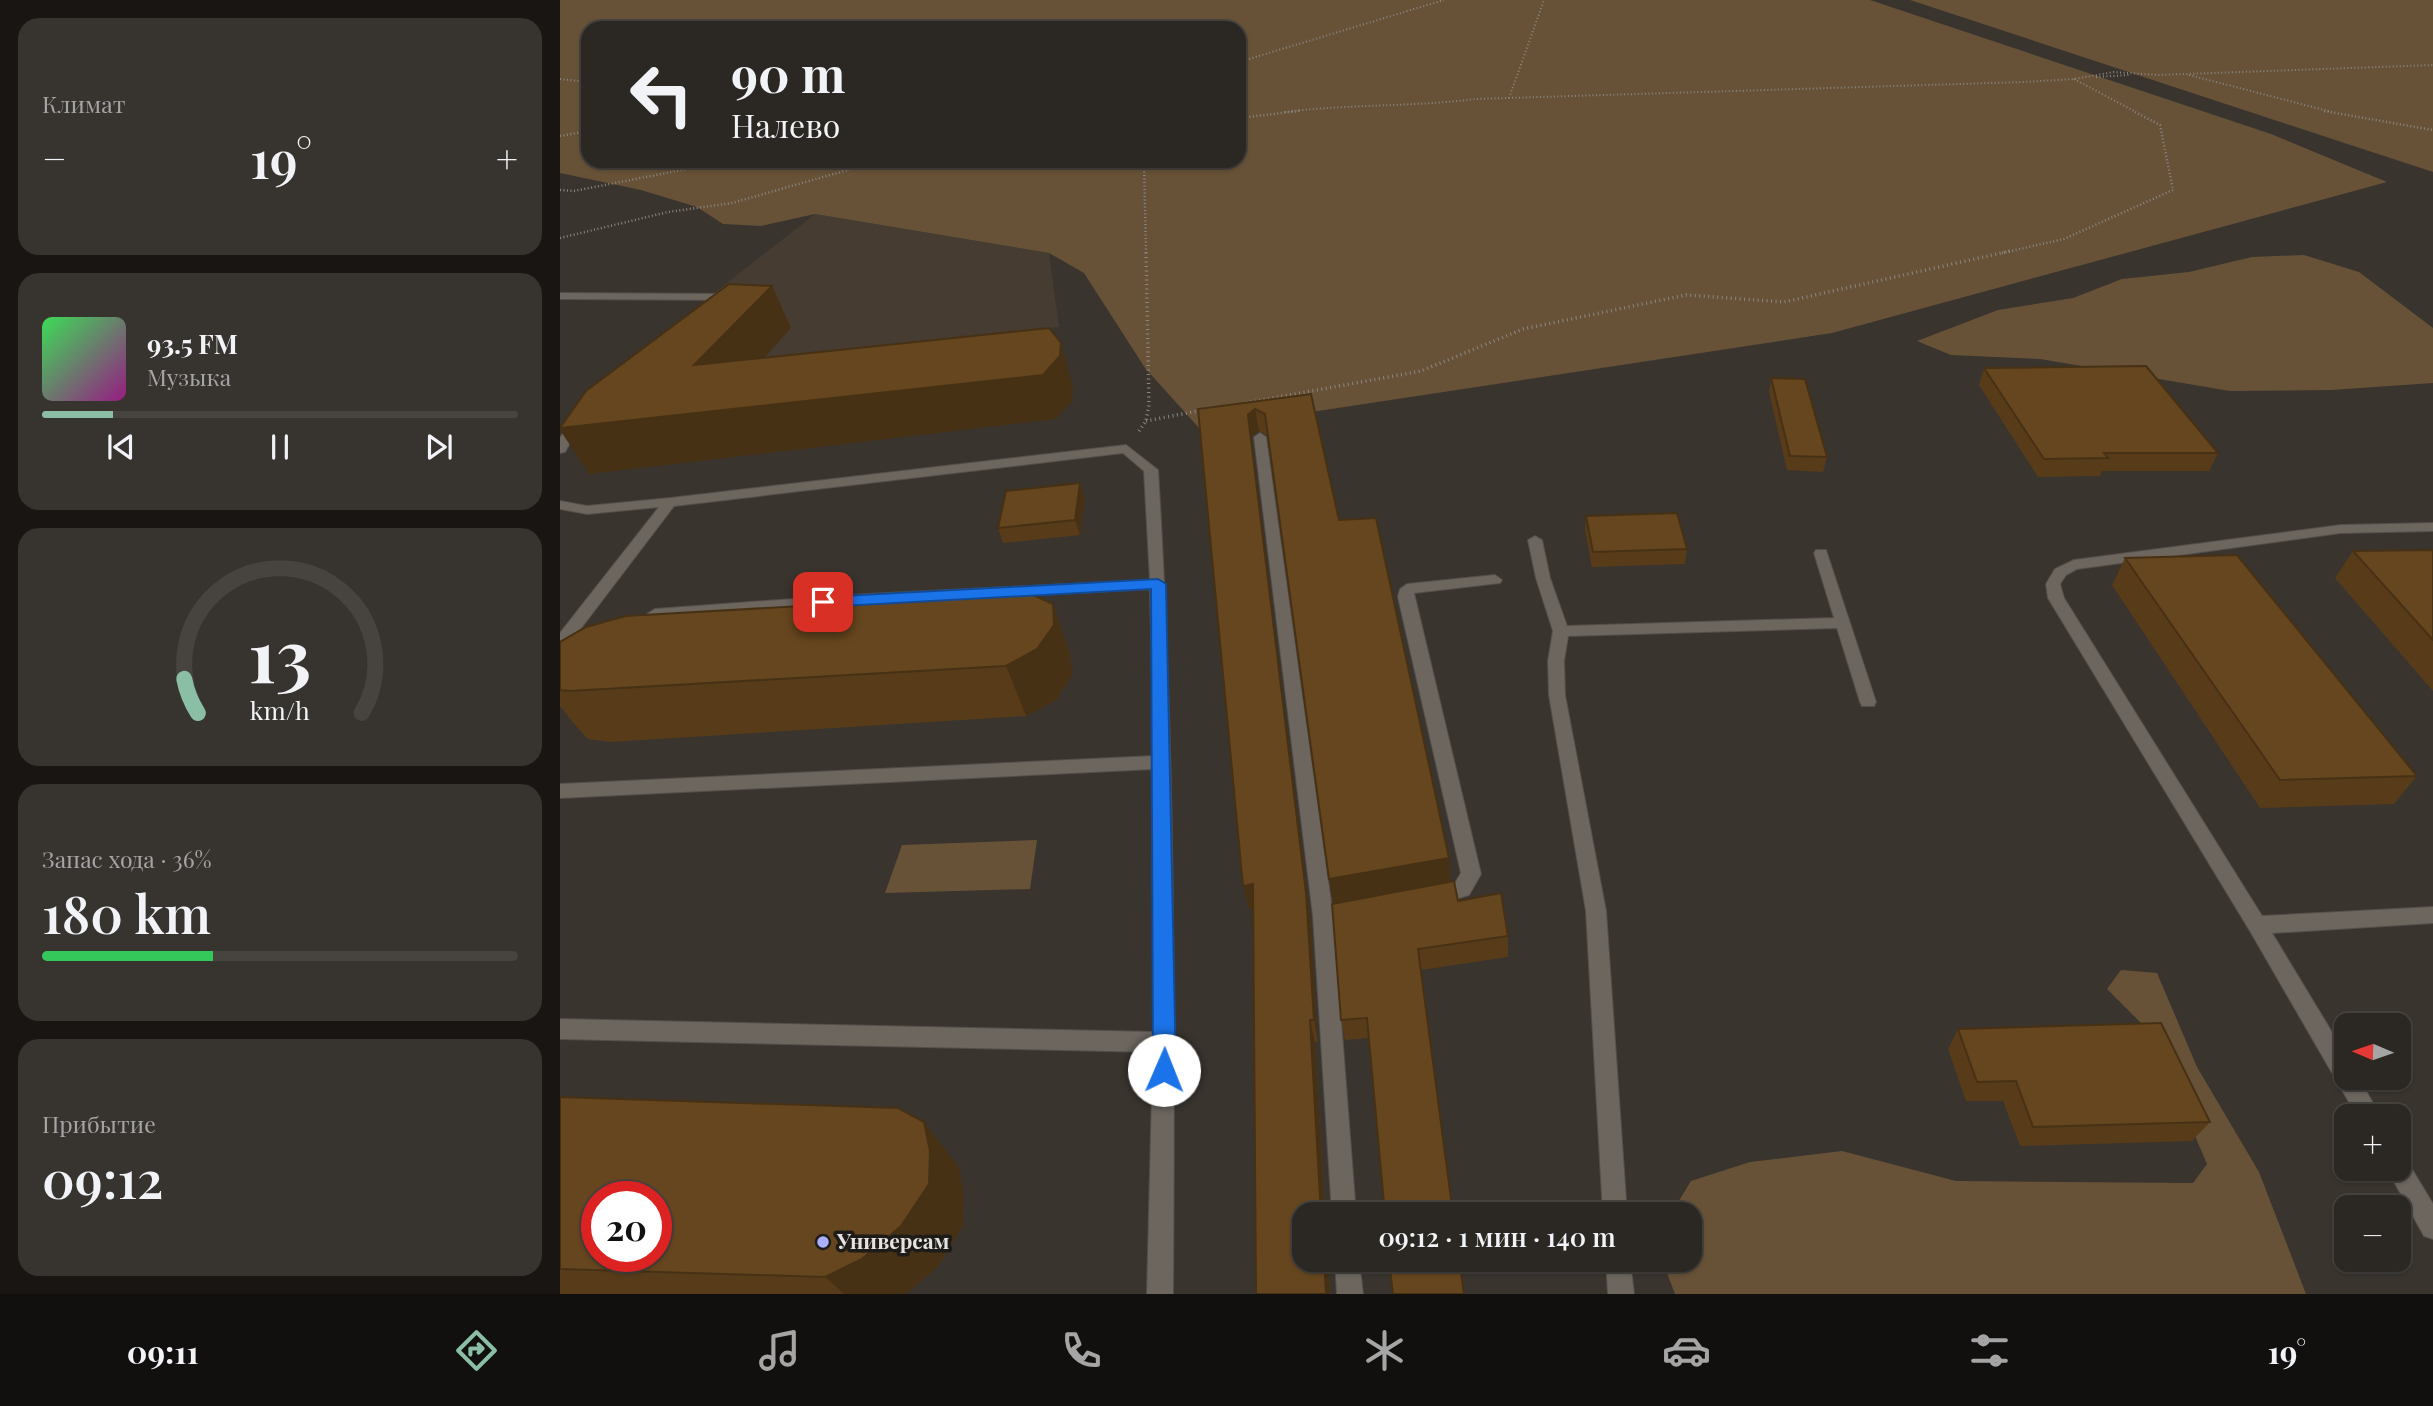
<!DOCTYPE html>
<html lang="ru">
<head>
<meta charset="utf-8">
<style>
	body { margin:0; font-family:"Playfair Display",serif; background:#37332f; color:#f1f3f6; height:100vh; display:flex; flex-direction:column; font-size:26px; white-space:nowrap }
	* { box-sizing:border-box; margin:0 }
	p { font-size:23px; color:#a6a5a5 }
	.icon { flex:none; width:38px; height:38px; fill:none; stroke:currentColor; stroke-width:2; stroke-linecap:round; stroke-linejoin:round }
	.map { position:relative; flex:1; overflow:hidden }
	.sheet { display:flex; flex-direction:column; gap:18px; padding:18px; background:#181513; width:560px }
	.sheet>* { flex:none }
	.top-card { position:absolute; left:21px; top:21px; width:665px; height:147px; border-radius:21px; box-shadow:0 2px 5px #0004,0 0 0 2px #474440; background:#2b2722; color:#f1f3f6; overflow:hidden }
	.needle { width:46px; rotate:272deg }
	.controls { position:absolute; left:1774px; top:1013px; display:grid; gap:14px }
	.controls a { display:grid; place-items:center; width:77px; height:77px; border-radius:14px; background:#2b2722; box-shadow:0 2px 5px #0004,0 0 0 2px #474440; font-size:35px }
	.speed { position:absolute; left:21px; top:1181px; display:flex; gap:14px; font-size:35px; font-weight:700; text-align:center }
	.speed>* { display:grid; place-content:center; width:91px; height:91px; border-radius:50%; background:#2b2722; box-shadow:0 2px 5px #0004,0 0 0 2px #474440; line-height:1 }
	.speed .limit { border:10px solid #d22; background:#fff; color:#111 }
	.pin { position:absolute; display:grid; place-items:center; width:60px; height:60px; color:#fff; margin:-30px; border-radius:14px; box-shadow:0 4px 10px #0006 }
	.me { position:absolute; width:77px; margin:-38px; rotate:1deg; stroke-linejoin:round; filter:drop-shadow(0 0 5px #0008) }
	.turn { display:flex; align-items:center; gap:24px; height:147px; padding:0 35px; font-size:32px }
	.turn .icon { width:91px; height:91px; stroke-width:2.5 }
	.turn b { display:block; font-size:49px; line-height:60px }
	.big { font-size:52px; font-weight:600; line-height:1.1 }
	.sheet .card { flex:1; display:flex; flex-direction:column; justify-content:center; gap:10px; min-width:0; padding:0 24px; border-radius:21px; background:#37332f }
	.sheet .dial { align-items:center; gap:0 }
	.dial svg { height:182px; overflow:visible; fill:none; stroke:#474440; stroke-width:7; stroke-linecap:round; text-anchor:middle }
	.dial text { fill:#f1f3f6; stroke:none }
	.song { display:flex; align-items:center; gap:21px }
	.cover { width:84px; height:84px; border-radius:10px; background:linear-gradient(135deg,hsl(130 70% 55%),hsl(310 70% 35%)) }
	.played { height:7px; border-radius:4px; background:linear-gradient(90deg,#8abfa5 15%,#474440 15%) }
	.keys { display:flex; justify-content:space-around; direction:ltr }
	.heat { display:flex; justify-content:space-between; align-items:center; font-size:38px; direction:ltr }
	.charge { height:10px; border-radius:5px; background:linear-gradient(90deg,#34c759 36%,#474440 0) }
	.trip { position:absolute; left:732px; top:1202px; width:410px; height:70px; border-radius:21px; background:#2b2722; box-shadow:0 2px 5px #0004,0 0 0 2px #474440; font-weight:600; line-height:70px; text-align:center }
	.dock { display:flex; height:112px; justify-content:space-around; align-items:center; background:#11100e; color:#a6a5a5 }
	.dock .icon { width:49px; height:49px }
	.dock .on { color:#8abfa5 }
	.dock b { font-size:32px; color:#f1f3f6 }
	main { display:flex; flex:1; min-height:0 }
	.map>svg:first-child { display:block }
	.built { fill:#463c31 }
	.green { fill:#675238; fill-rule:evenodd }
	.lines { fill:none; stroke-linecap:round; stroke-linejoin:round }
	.service-casing { stroke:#544f4b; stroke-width:2 }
	.path-far2 { stroke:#8b8782; stroke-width:2; stroke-dasharray:1 2.5; stroke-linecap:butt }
	.path-far1 { stroke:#8b8782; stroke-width:2.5; stroke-dasharray:1 2.5; stroke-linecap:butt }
	.path { stroke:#8b8782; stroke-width:3.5; stroke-dasharray:1 3.5; stroke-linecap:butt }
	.service { fill:#6c665f; fill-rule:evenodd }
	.wall { fill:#583c1a }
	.shaded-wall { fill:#473115 }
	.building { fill:#66461e; stroke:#473115; stroke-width:2; fill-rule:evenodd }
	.route { fill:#1a73e8; stroke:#114b97; stroke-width:2 }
	.poi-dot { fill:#aab0fb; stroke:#1e1c19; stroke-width:2.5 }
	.labels { text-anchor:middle; stroke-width:7; stroke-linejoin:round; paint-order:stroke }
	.near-poi-label { font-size:21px; font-weight:bold; fill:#e7e3e0; stroke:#1e1c19; text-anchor:start }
</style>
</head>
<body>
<main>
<section class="sheet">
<div class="card"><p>Климат</p>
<div class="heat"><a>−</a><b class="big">19°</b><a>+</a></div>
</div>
<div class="card">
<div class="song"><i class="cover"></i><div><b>93.5 FM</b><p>Музыка</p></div></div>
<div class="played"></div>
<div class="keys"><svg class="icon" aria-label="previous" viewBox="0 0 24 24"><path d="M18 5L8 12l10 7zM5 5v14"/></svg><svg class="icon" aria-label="pause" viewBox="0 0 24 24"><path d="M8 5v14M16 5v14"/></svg><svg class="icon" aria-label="next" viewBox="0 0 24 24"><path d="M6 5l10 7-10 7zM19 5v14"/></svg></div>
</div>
<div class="card dial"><svg viewBox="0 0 100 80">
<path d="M14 69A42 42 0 1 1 86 69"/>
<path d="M14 69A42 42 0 0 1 8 54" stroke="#8abfa5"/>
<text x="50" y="56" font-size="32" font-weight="700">13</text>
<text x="50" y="72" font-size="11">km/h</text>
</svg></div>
<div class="card"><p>Запас хода · 36%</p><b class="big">180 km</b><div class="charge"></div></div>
<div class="card"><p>Прибытие</p><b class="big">09:12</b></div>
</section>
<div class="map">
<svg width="1873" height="1294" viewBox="0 0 1873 1294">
	<rect width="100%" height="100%" fill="#39342e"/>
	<path class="built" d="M255,214L489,253L499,327L49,382L140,304Z"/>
	<g class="green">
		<path d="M0,0H1310L1711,134L1827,182L1272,333L640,429L585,368L524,273L489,253L255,214L201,226L163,224L137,207L81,190L0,173ZM28,28H679V161H28Z"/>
		<path d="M1350,0H1873V172L1818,154Z"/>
		<path d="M1744,255L1799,272L1873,328V383L1771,390L1670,391L1480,359L1391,355L1357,341L1438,310L1513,298L1562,279L1629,272L1692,257Z"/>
		<path d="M477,840L470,889L325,893L342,845Z"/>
		<path d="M1561,970L1597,973L1637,1067L1699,1172L1746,1294H1115L1102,1260H1129V1214H1111L1131,1181L1190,1162L1282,1151L1396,1181L1633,1183L1647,1164L1591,1033L1547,989Z"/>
	</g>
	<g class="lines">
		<g class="service-casing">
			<g id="service">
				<path d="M0,293L174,294L179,297L174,300L0,299Z"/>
				<path d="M16,417L22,421L5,452L0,453V438L12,418Z"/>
				<path d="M700,433L706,437L773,916L796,1214H772L753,916L694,437Z"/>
				<path d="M566,445L598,470C615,744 615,1019 613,1294H587L593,1052L0,1039V1019L593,1032L594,769L0,798V784L594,756L590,589L288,605L95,619L87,614L95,609L288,595L590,580L584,471L563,453L114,506L6,648L0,649V633L99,507L27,514L0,509V501L27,506L110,498Z"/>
				<path d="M1873,523V531L1781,533L1517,569L1506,575L1500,584L1504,598L1702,916L1873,907V923L1712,933L1787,1057V1078H1799L1820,1116H1797L1690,931L1488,598L1486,584L1495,569L1514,560L1781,525Z"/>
				<path d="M975,536L982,540L990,578L1007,626L1274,618L1254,553L1256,550H1266L1316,702L1314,706H1302L1300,702L1277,628L1008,636L1004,661L1005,695L1046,911L1067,1214H1043L1026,911L989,695L988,661L993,631L976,578L968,540Z"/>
				<path d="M935,575L942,580L940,583L854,593L921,874L909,895L876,905L869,903L866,897L869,891L895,883L901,873L838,597L840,589L847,584Z"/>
				<path d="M1839,1157L1847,1161L1873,1204V1239L1864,1236L1827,1169H1839Z"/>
				<path d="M775,1260H799L803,1294H777Z"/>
				<path d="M1046,1260H1070L1074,1294H1048Z"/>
			</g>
		</g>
		<g class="path-far2">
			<path d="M679,62L884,0"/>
			<path d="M1629,75L1772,112"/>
			<path d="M1536,77L1569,75"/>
			<path d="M0,79L28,82"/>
			<path d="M1514,79L1576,112"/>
			<path d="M949,98L984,0"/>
			<path d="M725,112C789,104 852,107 915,99L1464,82L1514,79L1554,72L1598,75L1873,65"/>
		</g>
		<g class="path-far1">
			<path d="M1764,111L1873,130"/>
			<path d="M679,118L739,111"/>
			<path d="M0,136L28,131"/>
			<path d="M584,161L586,253"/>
			<path d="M0,190L14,191L168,161"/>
			<path d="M0,238L108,212L172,203L319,161"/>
			<path d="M1442,253L1504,239L1613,190L1600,125L1573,111"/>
		</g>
		<g class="path">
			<path d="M686,403L861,371L963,329L1126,295L1224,302L1450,251"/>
			<path d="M586,421L643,410"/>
			<path d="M579,431L586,421L589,405L586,251"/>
		</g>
		<use href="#service" class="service"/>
	</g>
	<g class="wall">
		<path d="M1424,368L1658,453L1649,471H1542L1540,476L1478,477L1419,385Z"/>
		<path d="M1211,378L1267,457L1263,472L1227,470L1209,392Z"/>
		<path d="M751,394L779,520L889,858L890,882L773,903L708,436L699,431L691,437L750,916L758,1042H755L770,1294H696L693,908L689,909L683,886L638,409Z"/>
		<path d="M520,483L525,498L520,535L443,543L438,528Z"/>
		<path d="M1026,516L1127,549L1125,564L1032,567L1025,530Z"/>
		<path d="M1873,550V691L1775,578L1793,551Z"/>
		<path d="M1565,558L1857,776L1834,804L1700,808L1552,585Z"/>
		<path d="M493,604L510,655L512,675L496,700L466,716L50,742L28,739L16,726L0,706V642Z"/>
		<path d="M898,901L948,936V957L861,970L809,1038L785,1040L781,1020Z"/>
		<path d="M1398,1029L1650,1122L1632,1141L1460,1146L1443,1101H1406L1388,1049Z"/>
		<path d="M0,1097L398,1166L404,1194L403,1226L378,1266L346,1294H0Z"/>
	</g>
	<g class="shaded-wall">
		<path d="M212,286L231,328L158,409L134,365Z"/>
		<path d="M501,343L513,387L512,401L496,419L29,474L0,430V428Z"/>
		<path d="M695,409L699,431L691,437L750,916L758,1042L754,1020L688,415Z"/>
		<path d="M520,483L525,498L520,535L515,520Z"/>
		<path d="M493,604L510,655L512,675L496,700L466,716L446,666Z"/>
		<path d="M889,858L890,882L773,903L769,879Z"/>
		<path d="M693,884L699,907L689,909L683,886Z"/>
		<path d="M750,1020L755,1042L765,1214H761Z"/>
		<path d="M364,1122L398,1166L404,1194L403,1226L378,1266L346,1294H284L265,1277Z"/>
		<path d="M764,1260H768L770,1294H766Z"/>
	</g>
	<g class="building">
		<path d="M169,284L212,286L134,365L489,328L501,343L500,356L483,375L0,428L26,391Z"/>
		<path d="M1586,366L1658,453H1544L1548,458L1484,459L1424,368Z"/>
		<path d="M1211,378L1245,379L1267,457L1230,456Z"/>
		<path d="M751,394L779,520L816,518L889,858L769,879L705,414L695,409L688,415L746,893L754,1020H750L761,1214H744V1260H764L766,1294H696L693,884L683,886L638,409Z"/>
		<path d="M520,483L515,520L438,528L446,491Z"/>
		<path d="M1117,513L1127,549L1033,552L1026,516Z"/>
		<path d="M1873,550V640L1793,551Z"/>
		<path d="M1677,555L1857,776L1720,780L1565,558Z"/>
		<path d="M469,593L493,604L494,625L477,649L446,666L10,691L0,690V642L26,627L66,616Z"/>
		<path d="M894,881L898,901L941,893L948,936L858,949L893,1214H825L807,1018L781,1020L772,904Z"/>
		<path d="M1601,1023L1650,1122L1473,1127L1456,1081L1417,1082L1398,1029Z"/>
		<path d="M0,1097L338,1108L364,1122L370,1151L369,1184L341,1226L302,1259L265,1277L0,1269ZM37,1197H96V1256H37Z"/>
		<path d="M829,1260H899L904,1294H833Z"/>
	</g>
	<path class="route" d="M598,579L606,584L616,1070L612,1078L604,1081L597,1078L593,1070L591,589L263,607L255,602L263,597Z"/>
	<circle class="poi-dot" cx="263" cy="1242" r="7"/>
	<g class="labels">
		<g class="near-poi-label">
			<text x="277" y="1249">Универсам</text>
		</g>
	</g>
</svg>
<div class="controls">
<a><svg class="needle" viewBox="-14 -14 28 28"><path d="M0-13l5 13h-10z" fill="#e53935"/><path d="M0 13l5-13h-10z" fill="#a6a5a5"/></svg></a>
<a>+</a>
<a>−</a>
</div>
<div class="speed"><div class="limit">20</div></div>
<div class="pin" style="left:263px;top:602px;background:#d93025"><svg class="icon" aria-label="arrive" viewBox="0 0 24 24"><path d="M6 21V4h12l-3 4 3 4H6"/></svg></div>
<svg class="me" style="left:604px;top:1070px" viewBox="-20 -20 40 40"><circle r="19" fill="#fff"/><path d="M0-13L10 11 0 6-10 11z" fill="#1a73e8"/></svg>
<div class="trip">09:12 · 1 мин · 140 m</div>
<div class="top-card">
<div class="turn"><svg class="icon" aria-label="left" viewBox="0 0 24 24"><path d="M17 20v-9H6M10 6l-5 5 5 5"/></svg><div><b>90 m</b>Налево</div></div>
</div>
</div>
</main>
<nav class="dock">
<b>09:11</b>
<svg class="icon on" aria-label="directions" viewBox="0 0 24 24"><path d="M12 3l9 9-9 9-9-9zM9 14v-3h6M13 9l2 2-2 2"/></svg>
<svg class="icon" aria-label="music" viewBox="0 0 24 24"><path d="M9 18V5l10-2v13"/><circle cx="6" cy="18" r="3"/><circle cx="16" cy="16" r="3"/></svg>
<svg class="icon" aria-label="phone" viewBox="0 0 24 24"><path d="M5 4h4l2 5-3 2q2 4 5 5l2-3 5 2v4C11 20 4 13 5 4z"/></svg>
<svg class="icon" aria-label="climate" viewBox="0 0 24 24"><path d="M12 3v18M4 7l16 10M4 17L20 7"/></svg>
<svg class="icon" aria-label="car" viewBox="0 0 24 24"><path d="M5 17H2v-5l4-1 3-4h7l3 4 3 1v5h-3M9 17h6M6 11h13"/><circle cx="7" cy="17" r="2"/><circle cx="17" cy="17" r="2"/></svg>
<svg class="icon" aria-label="filters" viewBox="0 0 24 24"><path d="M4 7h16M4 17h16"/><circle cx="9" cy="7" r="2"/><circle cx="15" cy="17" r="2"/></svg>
<b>19°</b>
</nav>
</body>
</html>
